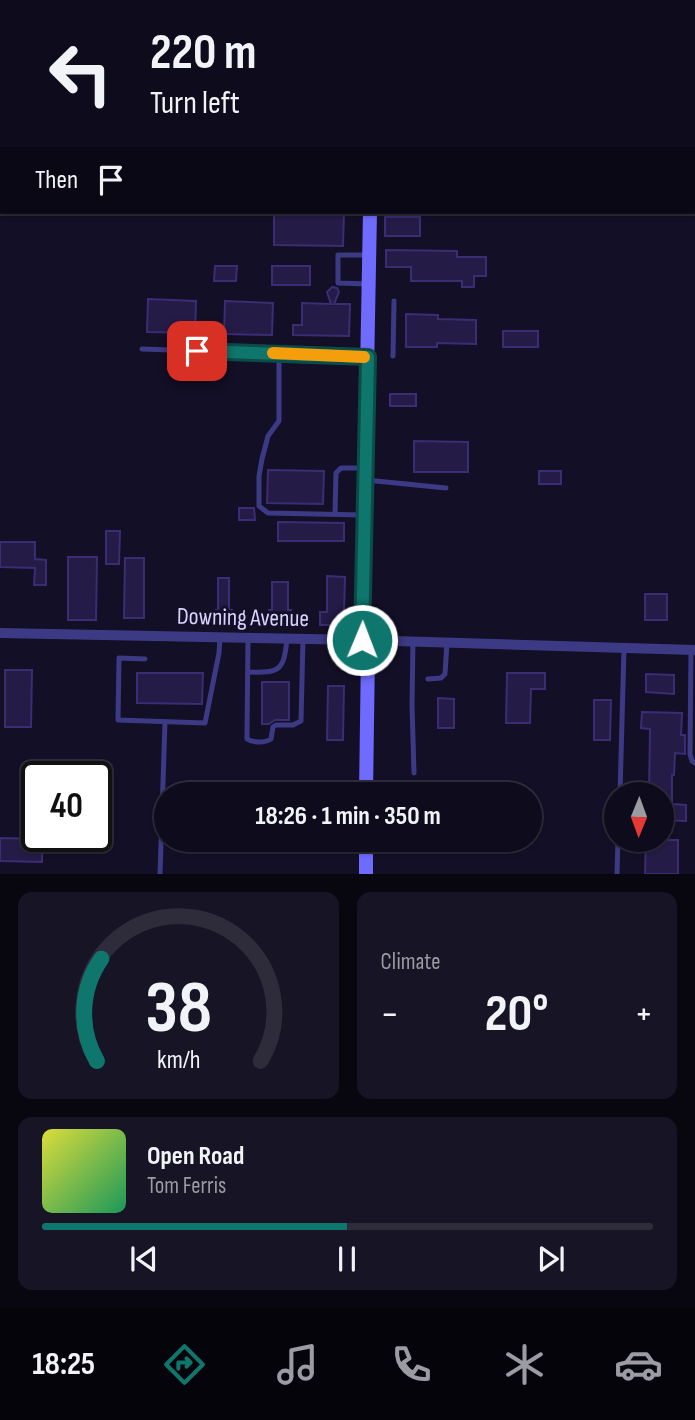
<!DOCTYPE html>
<html lang="en">
<head>
<meta charset="utf-8">
<style>
	body { margin:0; font-family:"Sofia Sans Condensed",sans-serif; background:#171425; color:#f1f3f6; height:100vh; display:flex; flex-direction:column; font-size:26px; white-space:nowrap }
	* { box-sizing:border-box; margin:0 }
	p { font-size:23px; color:#9b9ba3 }
	.icon { flex:none; width:38px; height:38px; fill:none; stroke:currentColor; stroke-width:2; stroke-linecap:round; stroke-linejoin:round }
	.map { position:relative; height:874px; overflow:hidden }
	.details { display:flex; flex-direction:column; gap:18px; padding:18px; background:#08060f; flex:1 }
	.details>* { flex:none }
	.hud { position:absolute; left:0px; top:0px; width:696px; height:214px; box-shadow:0 2px 5px #0004,0 0 0 2px #2e2b3b; background:#0e0b1c; color:#f1f3f6; overflow:hidden }
	.needle { width:46px; rotate:181deg }
	.tools { position:absolute; left:604px; top:782px; display:grid; gap:14px }
	.tools a { display:grid; place-items:center; width:70px; height:70px; border-radius:50%; background:#0e0b1c; box-shadow:0 2px 5px #0004,0 0 0 2px #2e2b3b; font-size:35px }
	.speed { position:absolute; left:21px; top:761px; display:flex; gap:14px; font-size:35px; font-weight:700; text-align:center }
	.speed>* { display:grid; place-content:center; width:91px; height:91px; border-radius:50%; background:#0e0b1c; box-shadow:0 2px 5px #0004,0 0 0 2px #2e2b3b; line-height:1 }
	.speed .limit { border:4px solid #111; border-radius:10px; background:#fff; color:#111 }
	.pin { position:absolute; display:grid; place-items:center; width:60px; height:60px; color:#fff; margin:-30px; border-radius:14px; box-shadow:0 4px 10px #0006 }
	.me { position:absolute; width:77px; margin:-38px; rotate:1deg; stroke-linejoin:round; filter:drop-shadow(0 0 5px #0008) }
	.turn { display:flex; align-items:center; gap:24px; height:147px; padding:0 35px; font-size:32px }
	.turn .icon { width:91px; height:91px; stroke-width:2.5 }
	.turn b { display:block; font-size:49px; line-height:60px }
	.then { display:flex; align-items:center; height:66px; padding:0 35px; background:#0003; gap:14px; font-size:26px }
	.big { font-size:52px; font-weight:700; line-height:1.1 }
	.details .card { flex:1; display:flex; flex-direction:column; justify-content:center; gap:10px; min-width:0; padding:0 24px; border-radius:14px; background:#171425 }
	.details .dial { align-items:center; gap:0 }
	.dial svg { height:182px; overflow:visible; fill:none; stroke:#2e2b3b; stroke-width:7; stroke-linecap:round; text-anchor:middle }
	.dial text { fill:#f1f3f6; stroke:none }
	.song { display:flex; align-items:center; gap:21px }
	.cover { width:84px; height:84px; border-radius:10px; background:linear-gradient(135deg,hsl(60 70% 55%),hsl(150 70% 35%)) }
	.played { height:7px; border-radius:4px; background:linear-gradient(90deg,#0f766e 50%,#2e2b3b 50%) }
	.keys { display:flex; justify-content:space-around; direction:ltr }
	.heat { display:flex; justify-content:space-between; align-items:center; font-size:38px; direction:ltr }
	.details .tiles { flex:1; display:grid; gap:18px; grid-template-columns:1fr 1fr }
	.card:last-child { grid-column:span 2 }
	.trip { position:absolute; left:154px; top:782px; width:388px; height:70px; border-radius:35px; background:#0e0b1c; box-shadow:0 2px 5px #0004,0 0 0 2px #2e2b3b; font-weight:700; line-height:70px; text-align:center }
	.tabs { display:flex; height:112px; justify-content:space-around; align-items:center; background:#06040b; color:#9b9ba3 }
	.tabs .icon { width:49px; height:49px }
	.tabs .active { color:#0f766e }
	.tabs b { font-size:32px; color:#f1f3f6 }
	.map>svg:first-child { display:block }
	.building { fill:#241b47; stroke:#3b2d73; stroke-width:2 }
	.lines { fill:none; stroke-linecap:round; stroke-linejoin:round }
	.lane { stroke:#3d3a85; stroke-width:5 }
	.street { stroke:#3d3a85; stroke-width:10 }
	.secondary { stroke:#6f6bff; stroke-width:14 }
	.route-casing { stroke:#0a4d48; stroke-width:18 }
	.route { stroke:#0f766e; stroke-width:12 }
	.slow { stroke:#f59e0b; stroke-width:12 }
	.labels { text-anchor:middle; stroke-width:6; stroke-linejoin:round; paint-order:stroke }
	.street-label { font-size:24px; fill:#d9d4ff; stroke:#130f26 }
</style>
</head>
<body>
<div class="map">
<svg width="695" height="874" viewBox="0 0 695 874">
	<rect width="100%" height="100%" fill="#130f26"/>
	<g class="building">
		<path d="M274,212H344L343,246L274,245Z"/>
		<rect x="385" y="217" width="35" height="19"/>
		<path d="M386,250L457,251V257H486V276H474V287H462V281H411V267H386Z"/>
		<path d="M215,266H237L236,281H214Z"/>
		<rect x="272" y="266" width="38" height="19"/>
		<path d="M332,287L337,288L339,292L334,304H350L349,336L293,335V325H302V303L331,304L327,292Z"/>
		<path d="M148,299L196,301L195,333L147,332Z"/>
		<path d="M225,301L273,303L272,335L224,334Z"/>
		<path d="M406,314L438,315V319L476,320V344L437,343V347H406Z"/>
		<rect x="503" y="331" width="35" height="16"/>
		<rect x="390" y="394" width="26" height="12"/>
		<path d="M414,441L468,442V472H414Z"/>
		<path d="M268,470L324,471L323,504L267,503Z"/>
		<rect x="539" y="471" width="22" height="13"/>
		<path d="M239,508H254L255,520H239Z"/>
		<path d="M278,522L344,523V541H278Z"/>
		<path d="M106,531H120L119,564H106Z"/>
		<path d="M0,542H35V559L46,560V585H34L35,568L0,567Z"/>
		<path d="M68,557H97L96,620H68Z"/>
		<path d="M125,558H144V618H124Z"/>
		<path d="M327,576L345,577L344,612H346V625H320V612H327Z"/>
		<path d="M218,578H229V610H232V620H216V610H218Z"/>
		<path d="M272,582H288V610H291V623H268L269,610H272Z"/>
		<rect x="645" y="594" width="22" height="26"/>
		<path d="M5,670H32L31,727H5Z"/>
		<path d="M137,673H203L202,704L137,703Z"/>
		<path d="M507,673H545V689H531L530,723H506Z"/>
		<path d="M646,674L674,675V694L646,692Z"/>
		<path d="M262,682H289V720H275L269,724H262Z"/>
		<path d="M328,686H344L343,740H327Z"/>
		<path d="M438,698L454,699V728H438Z"/>
		<path d="M594,700H611L610,740H594Z"/>
		<path d="M642,712L682,713L681,735H685V754L675,753L674,775H672V804L686,805V821L662,820V794H649L650,729L641,728Z"/>
		<path d="M0,838L42,839V862L0,861Z"/>
		<path d="M646,840H678V874H645Z"/>
	</g>
	<g class="lines">
		<g class="lane">
			<path d="M366,255H338V283L369,284"/>
			<path d="M142,349L364,357"/>
			<path d="M279,354V421L268,436L262,459L259,476V506L268,513L363,515"/>
			<path d="M393,356L394,301"/>
			<path d="M366,480L446,488"/>
			<path d="M335,514L336,473L341,468H362"/>
			<path d="M248,638L247,734V739C253,743 265,743 271,739L273,727L276,725H293L301,721L303,639"/>
			<path d="M413,641L412,705L414,773"/>
			<path d="M691,650L690,754L692,761L695,763"/>
			<path d="M145,659L119,658L118,720L205,723L219,653L220,637"/>
			<path d="M248,672C280,673 284,671 287,638"/>
			<path d="M428,679L441,678L445,674L447,642"/>
			<path d="M620,794L624,648"/>
			<path d="M160,874L165,722"/>
			<path d="M617,874L618,840"/>
		</g>
		<path class="street" d="M0,633L362,640L695,650"/>
		<g class="secondary">
			<path d="M374,2V0"/>
			<path d="M366,794L368,651L362,640L370,212"/>
			<path d="M366,874V840"/>
		</g>
	</g>
	<g class="lines">
		<g class="route-casing">
			<path id="route" d="M197,351L368,357L362,640"/>
		</g>
		<use href="#route" class="route"/>
		<path class="slow" d="M273,353L364,357"/>
	</g>
	<g class="labels">
		<g class="street-label">
			<text transform="translate(243 617) rotate(1)" y="8">Downing Avenue</text>
		</g>
	</g>
</svg>
<div class="tools">
<a><svg class="needle" viewBox="-14 -14 28 28"><path d="M0-13l5 13h-10z" fill="#e53935"/><path d="M0 13l5-13h-10z" fill="#9b9ba3"/></svg></a>
</div>
<div class="speed"><div class="limit">40</div></div>
<div class="pin" style="left:197px;top:351px;background:#d93025"><svg class="icon" aria-label="arrive" viewBox="0 0 24 24"><path d="M6 21V4h12l-3 4 3 4H6"/></svg></div>
<svg class="me" style="left:362px;top:640px" viewBox="-20 -20 40 40"><circle r="17" fill="#0f766e" stroke="#fff" stroke-width="3"/><path d="M0-11L8 9 0 5-8 9z" fill="#fff"/></svg>
<div class="trip">18:26 · 1 min · 350 m</div>
<div class="hud">
<div class="turn"><svg class="icon" aria-label="left" viewBox="0 0 24 24"><path d="M17 20v-9H6M10 6l-5 5 5 5"/></svg><div><b>220 m</b>Turn left</div></div>
<div class="then">Then<svg class="icon" aria-label="arrive" viewBox="0 0 24 24"><path d="M6 21V4h12l-3 4 3 4H6"/></svg></div>
</div>
</div>
<section class="details">
<div class="tiles">
<div class="card dial"><svg viewBox="0 0 100 80">
<path d="M14 69A42 42 0 1 1 86 69"/>
<path d="M14 69A42 42 0 0 1 16 24" stroke="#0f766e"/>
<text x="50" y="56" font-size="32" font-weight="700">38</text>
<text x="50" y="72" font-size="11">km/h</text>
</svg></div>
<div class="card"><p>Climate</p>
<div class="heat"><a>−</a><b class="big">20°</b><a>+</a></div>
</div>
<div class="card">
<div class="song"><i class="cover"></i><div><b>Open Road</b><p>Tom Ferris</p></div></div>
<div class="played"></div>
<div class="keys"><svg class="icon" aria-label="previous" viewBox="0 0 24 24"><path d="M18 5L8 12l10 7zM5 5v14"/></svg><svg class="icon" aria-label="pause" viewBox="0 0 24 24"><path d="M8 5v14M16 5v14"/></svg><svg class="icon" aria-label="next" viewBox="0 0 24 24"><path d="M6 5l10 7-10 7zM19 5v14"/></svg></div>
</div>
</div>
</section>
<nav class="tabs">
<b>18:25</b>
<svg class="icon active" aria-label="directions" viewBox="0 0 24 24"><path d="M12 3l9 9-9 9-9-9zM9 14v-3h6M13 9l2 2-2 2"/></svg>
<svg class="icon" aria-label="music" viewBox="0 0 24 24"><path d="M9 18V5l10-2v13"/><circle cx="6" cy="18" r="3"/><circle cx="16" cy="16" r="3"/></svg>
<svg class="icon" aria-label="phone" viewBox="0 0 24 24"><path d="M5 4h4l2 5-3 2q2 4 5 5l2-3 5 2v4C11 20 4 13 5 4z"/></svg>
<svg class="icon" aria-label="climate" viewBox="0 0 24 24"><path d="M12 3v18M4 7l16 10M4 17L20 7"/></svg>
<svg class="icon" aria-label="car" viewBox="0 0 24 24"><path d="M5 17H2v-5l4-1 3-4h7l3 4 3 1v5h-3M9 17h6M6 11h13"/><circle cx="7" cy="17" r="2"/><circle cx="17" cy="17" r="2"/></svg>
</nav>
</body>
</html>
